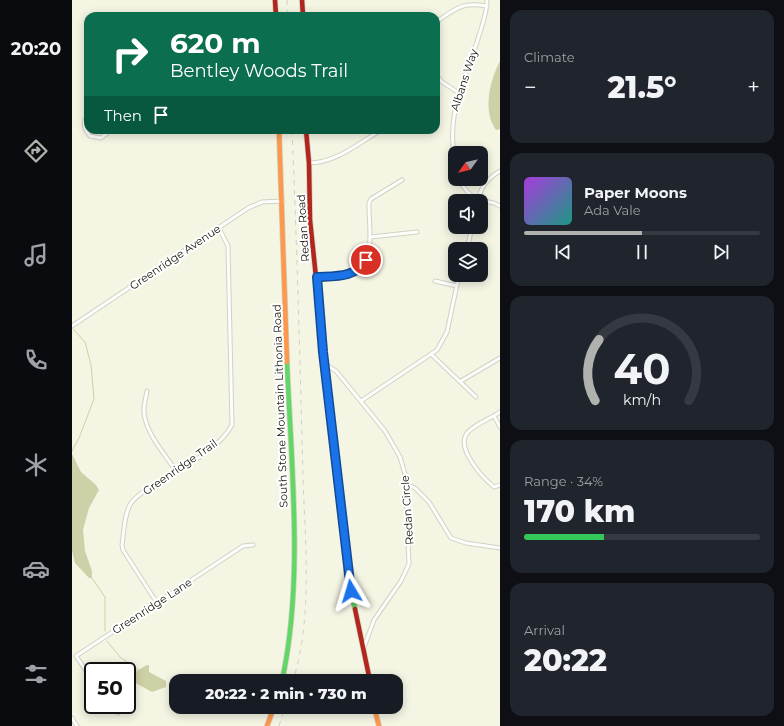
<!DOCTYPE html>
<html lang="en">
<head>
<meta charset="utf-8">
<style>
	body { margin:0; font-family:Montserrat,sans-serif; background:#20242c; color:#f1f3f6; height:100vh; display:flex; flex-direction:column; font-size:15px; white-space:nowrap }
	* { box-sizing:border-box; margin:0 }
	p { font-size:13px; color:#9ea1a6 }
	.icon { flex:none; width:22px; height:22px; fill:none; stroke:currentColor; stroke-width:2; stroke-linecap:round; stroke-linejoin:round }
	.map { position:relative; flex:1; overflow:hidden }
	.details { display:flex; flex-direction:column; gap:10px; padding:10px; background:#0d0f14; width:284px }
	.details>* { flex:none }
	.hud { position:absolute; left:12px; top:12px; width:356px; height:122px; border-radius:12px; box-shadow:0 2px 10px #0003; background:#0b6e4f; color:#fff; overflow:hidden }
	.needle { width:26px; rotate:236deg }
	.controls { position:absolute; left:376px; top:146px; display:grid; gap:8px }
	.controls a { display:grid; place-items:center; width:40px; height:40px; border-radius:8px; background:#171b24; box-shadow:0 2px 10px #0003; font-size:20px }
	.speed { position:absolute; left:12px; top:662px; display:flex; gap:8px; font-size:20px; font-weight:700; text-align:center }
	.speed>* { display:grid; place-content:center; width:52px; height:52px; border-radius:50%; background:#171b24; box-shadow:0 2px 10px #0003; line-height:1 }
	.speed .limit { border:2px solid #111; border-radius:6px; background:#fff; color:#111 }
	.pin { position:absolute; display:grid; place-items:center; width:34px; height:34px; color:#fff; margin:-17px; border:2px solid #fff; border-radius:50%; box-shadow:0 1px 4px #0007 }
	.me { position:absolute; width:44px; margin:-22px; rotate:353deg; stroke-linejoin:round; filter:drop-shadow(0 0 3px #0008) }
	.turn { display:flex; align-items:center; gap:14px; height:84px; padding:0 20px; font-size:18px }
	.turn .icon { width:52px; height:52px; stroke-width:2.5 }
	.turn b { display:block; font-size:28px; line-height:34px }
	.then { display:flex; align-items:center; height:38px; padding:0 20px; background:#0003; gap:8px; font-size:15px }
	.big { font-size:30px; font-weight:800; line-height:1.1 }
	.details .widget { flex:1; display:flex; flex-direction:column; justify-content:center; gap:6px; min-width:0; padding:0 14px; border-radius:12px; background:#20242c }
	.details .dial { align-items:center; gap:0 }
	.dial svg { height:104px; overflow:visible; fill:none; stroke:#363941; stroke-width:7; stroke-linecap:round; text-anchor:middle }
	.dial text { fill:#f1f3f6; stroke:none }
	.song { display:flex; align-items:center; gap:12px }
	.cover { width:48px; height:48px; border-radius:6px; background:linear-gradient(135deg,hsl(280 70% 55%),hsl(170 70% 35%)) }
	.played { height:4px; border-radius:2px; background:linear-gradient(90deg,#b0b2ad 50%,#363941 50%) }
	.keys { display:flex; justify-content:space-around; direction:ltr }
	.heat { display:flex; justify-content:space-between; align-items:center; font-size:22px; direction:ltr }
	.charge { height:6px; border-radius:3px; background:linear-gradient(90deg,#34c759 34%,#363941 0) }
	.trip { position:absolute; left:97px; top:674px; width:234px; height:40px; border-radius:12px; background:#171b24; box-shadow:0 2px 10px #0003; font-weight:800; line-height:40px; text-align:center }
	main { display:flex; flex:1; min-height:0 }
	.menu { display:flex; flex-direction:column; width:72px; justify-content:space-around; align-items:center; background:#090b0e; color:#9ea1a6 }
	.menu .icon { width:28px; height:28px }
	.menu .active { color:#b0b2ad }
	.menu b { font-size:18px; color:#f1f3f6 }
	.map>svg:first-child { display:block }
	.water { fill:#ced1a7 }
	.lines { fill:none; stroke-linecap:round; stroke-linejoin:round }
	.stream { stroke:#ced1a7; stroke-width:1 }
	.street-casing { stroke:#d1d2c3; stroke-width:5 }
	.fast-casing { stroke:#d1d2c3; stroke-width:6 }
	.slow-casing { stroke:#d1d2c3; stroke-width:6 }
	.jam-casing { stroke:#d1d2c3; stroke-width:6 }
	.street { stroke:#fdfefb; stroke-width:3 }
	.fast { stroke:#63d668; stroke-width:4.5 }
	.slow { stroke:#ff974d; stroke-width:4.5 }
	.jam { stroke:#b3261e; stroke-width:4.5 }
	.rail { stroke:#d1d1cc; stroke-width:1; stroke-dasharray:5 5; stroke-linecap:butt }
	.route-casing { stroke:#114b97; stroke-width:10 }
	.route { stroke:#1a73e8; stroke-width:7 }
	.labels { text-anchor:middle; stroke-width:4; stroke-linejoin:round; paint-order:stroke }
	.street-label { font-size:11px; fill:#121307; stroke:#fff }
</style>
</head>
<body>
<main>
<nav class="menu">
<b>20:20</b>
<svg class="icon active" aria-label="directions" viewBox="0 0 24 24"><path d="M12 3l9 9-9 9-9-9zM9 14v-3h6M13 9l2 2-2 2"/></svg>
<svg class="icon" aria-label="music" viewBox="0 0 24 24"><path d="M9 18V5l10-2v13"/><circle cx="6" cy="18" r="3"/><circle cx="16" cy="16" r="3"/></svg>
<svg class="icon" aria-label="phone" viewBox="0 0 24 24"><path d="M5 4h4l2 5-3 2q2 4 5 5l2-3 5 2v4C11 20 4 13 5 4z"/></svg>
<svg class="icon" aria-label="climate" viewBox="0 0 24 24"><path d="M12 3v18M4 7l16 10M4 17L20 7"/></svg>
<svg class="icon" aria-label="car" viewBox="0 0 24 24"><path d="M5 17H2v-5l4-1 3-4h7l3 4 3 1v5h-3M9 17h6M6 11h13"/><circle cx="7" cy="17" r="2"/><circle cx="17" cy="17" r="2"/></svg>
<svg class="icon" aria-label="filters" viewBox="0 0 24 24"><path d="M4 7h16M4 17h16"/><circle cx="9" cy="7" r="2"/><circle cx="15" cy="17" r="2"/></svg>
</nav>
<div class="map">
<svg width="428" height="726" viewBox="0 0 428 726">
	<rect width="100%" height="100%" fill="#f4f5e3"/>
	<g class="water">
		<path d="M428,61V129L424,130C410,111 418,80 428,61Z"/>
		<path d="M0,454L9,472L24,485L27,490L17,508L11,530L13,551L20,571V578H17L3,563L0,551Z"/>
		<path d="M75,665H77V672L94,681V687L80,692L58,680L61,673Z"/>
	</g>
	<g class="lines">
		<g class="stream">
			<path d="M0,451L7,438L22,399L19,365L13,342L1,329"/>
			<path d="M20,578L33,597V631"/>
			<path d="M35,641L48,657L66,670"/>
		</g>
		<g class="street-casing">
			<g id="street">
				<path d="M364,22C385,8 389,2 415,6"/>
				<path d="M364,75L370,82L387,93"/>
				<path d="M16,115C10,123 12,129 18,136L29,138L39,130"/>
				<path d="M383,160C374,116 391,83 405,42C409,28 415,15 415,0"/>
				<path d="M237,163C264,163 287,143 309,130"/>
				<path d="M387,179C390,187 399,197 407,200C416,203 419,200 428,206"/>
				<path d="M406,201C409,186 415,179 428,171"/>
				<path d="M299,237L345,232"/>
				<path d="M395,249L400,227"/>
				<path d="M245,277C255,277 267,277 276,275C307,265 296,227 297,203L299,199L330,180"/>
				<path d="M363,281L385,286"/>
				<path d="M0,326L176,208L190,202L211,201"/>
				<path d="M360,355L404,397"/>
				<path d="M253,364L264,371L313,431L328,457L333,474L337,564L329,581L302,620L292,647"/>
				<path d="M389,381L428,358"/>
				<path d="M75,391C74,396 73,401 72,407C70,429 92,453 104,471"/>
				<path d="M289,401L365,350L375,332L387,275"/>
				<path d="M428,412C418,419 405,423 396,432C382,447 411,478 422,487L428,485"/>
				<path d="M422,416L428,427"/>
				<path d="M334,484L343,488L357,502L379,538L394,543L428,548"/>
				<path d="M85,603L51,550L50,545C52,532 52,514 59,503C65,495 75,489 83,484C109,468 145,452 160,425L156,246L149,232L145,228"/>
				<path d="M21,681L4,656L171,546L181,545"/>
				<path d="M37,705L46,713"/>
				<path d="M0,718L5,726"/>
			</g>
		</g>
		<g class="fast-casing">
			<g id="fast">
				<path d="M247,306L251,352L279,591L283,609"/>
				<path d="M210,681C232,580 219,464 215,362"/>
			</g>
		</g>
		<g class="slow-casing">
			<g id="slow">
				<path d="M207,130L215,362"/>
				<path d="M302,707L307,726"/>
				<path d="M195,726L202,707"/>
			</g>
		</g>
		<g class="jam-casing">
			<g id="jam">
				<path d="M203,0L204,16"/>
				<path d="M230,0L231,16"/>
				<path d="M234,130L237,163L238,220L247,306"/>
				<path d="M283,609L298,681"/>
			</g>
		</g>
		<use href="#street" class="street"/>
		<use href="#fast" class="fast"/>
		<use href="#slow" class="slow"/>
		<use href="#jam" class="jam"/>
		<g class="rail">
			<path d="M215,0L216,16"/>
			<path d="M220,130C225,246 228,361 231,477C233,544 241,616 221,681"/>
			<path d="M207,726L213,707"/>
		</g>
	</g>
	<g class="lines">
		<g class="route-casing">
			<path id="route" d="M279,591L251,352L245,277C264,276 283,278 294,260"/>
		</g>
		<use href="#route" class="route"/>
	</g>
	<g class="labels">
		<g class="street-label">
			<text transform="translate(392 80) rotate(-72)" y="4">Albans Way</text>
			<text transform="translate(231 228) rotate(-94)" y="4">Redan Road</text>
			<text transform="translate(103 257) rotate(-34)" y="4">Greenridge Avenue</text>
			<text transform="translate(208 406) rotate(-92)" y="4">South Stone Mountain Lithonia Road</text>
			<text transform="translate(108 467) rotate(-35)" y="4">Greenridge Trail</text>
			<text transform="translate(335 510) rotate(-94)" y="4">Redan Circle</text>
			<text transform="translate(80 606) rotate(-33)" y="4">Greenridge Lane</text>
		</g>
	</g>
</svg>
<div class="controls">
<a><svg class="needle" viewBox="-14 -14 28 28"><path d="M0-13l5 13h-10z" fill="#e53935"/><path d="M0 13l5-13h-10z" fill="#9ea1a6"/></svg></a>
<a><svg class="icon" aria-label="sound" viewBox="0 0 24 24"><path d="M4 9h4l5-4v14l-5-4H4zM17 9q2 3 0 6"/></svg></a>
<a><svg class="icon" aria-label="layers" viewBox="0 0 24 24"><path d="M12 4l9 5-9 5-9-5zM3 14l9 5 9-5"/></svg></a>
</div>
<div class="speed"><div class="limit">50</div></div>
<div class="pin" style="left:294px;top:260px;background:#d93025"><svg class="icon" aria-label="arrive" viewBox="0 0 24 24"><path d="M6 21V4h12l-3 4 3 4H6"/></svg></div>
<svg class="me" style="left:279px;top:591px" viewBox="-20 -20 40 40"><path d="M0-17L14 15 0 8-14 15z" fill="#1a73e8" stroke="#fff" stroke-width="4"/></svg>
<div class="trip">20:22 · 2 min · 730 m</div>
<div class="hud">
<div class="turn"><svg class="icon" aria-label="right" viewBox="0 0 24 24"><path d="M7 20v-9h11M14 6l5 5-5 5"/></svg><div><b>620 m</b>Bentley Woods Trail</div></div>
<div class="then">Then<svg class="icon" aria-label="arrive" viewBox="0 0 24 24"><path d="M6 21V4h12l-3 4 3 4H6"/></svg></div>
</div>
</div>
<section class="details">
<div class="widget"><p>Climate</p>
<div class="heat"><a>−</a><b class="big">21.5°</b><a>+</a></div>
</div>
<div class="widget">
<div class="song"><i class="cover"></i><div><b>Paper Moons</b><p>Ada Vale</p></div></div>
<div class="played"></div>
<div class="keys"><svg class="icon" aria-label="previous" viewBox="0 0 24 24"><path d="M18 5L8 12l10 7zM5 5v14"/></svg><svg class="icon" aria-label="pause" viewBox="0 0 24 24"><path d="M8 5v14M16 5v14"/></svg><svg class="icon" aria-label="next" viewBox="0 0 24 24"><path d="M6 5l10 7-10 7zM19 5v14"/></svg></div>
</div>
<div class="widget dial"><svg viewBox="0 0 100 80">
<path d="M14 69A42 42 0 1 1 86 69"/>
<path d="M14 69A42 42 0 0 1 17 22" stroke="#b0b2ad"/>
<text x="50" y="56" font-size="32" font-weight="700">40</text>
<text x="50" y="72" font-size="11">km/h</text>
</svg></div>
<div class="widget"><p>Range · 34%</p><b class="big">170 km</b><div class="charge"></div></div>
<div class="widget"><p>Arrival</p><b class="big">20:22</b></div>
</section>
</main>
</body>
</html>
